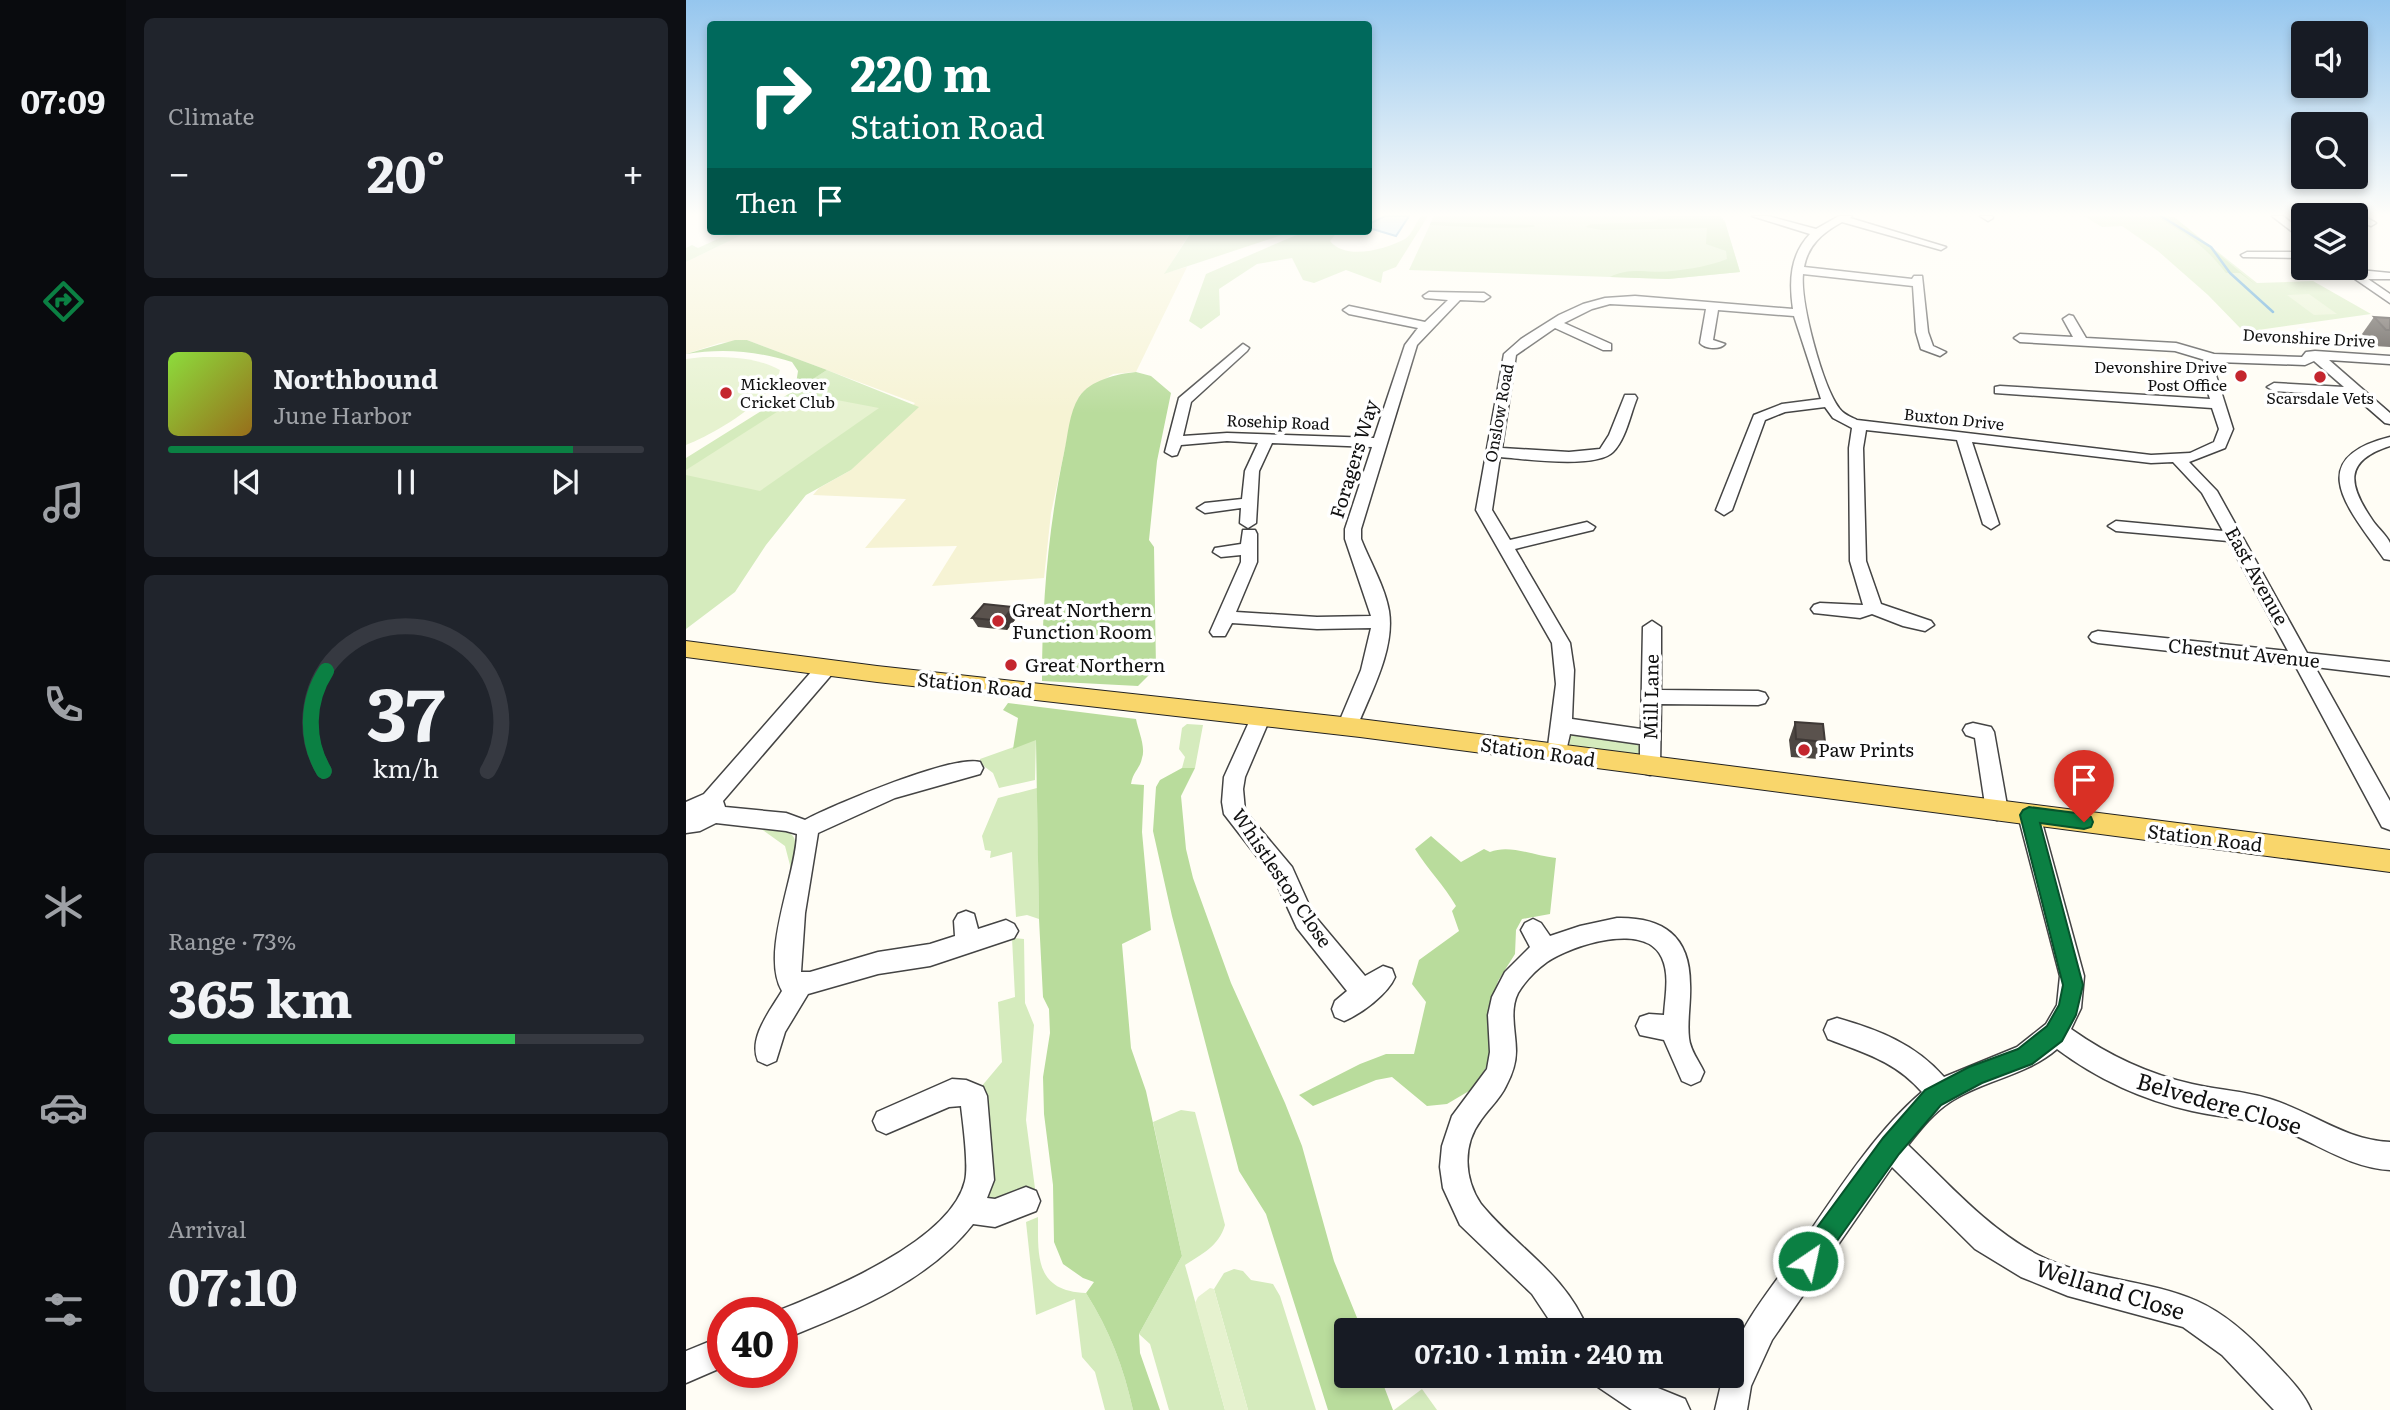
<!DOCTYPE html>
<html lang="en">
<head>
<meta charset="utf-8">
<style>
	body { margin:0; font-family:Literata,serif; background:#20242c; color:#f1f3f6; height:100vh; display:flex; flex-direction:column; font-size:26px; white-space:nowrap }
	* { box-sizing:border-box; margin:0 }
	p { font-size:23px; color:#9ea1a6 }
	.icon { flex:none; width:38px; height:38px; fill:none; stroke:currentColor; stroke-width:2; stroke-linecap:round; stroke-linejoin:round }
	.map { position:relative; flex:1; overflow:hidden }
	.details { display:flex; flex-direction:column; gap:18px; padding:18px; background:#0d0f14; width:560px }
	.details>* { flex:none }
	.top-card { position:absolute; left:21px; top:21px; width:665px; height:214px; border-radius:7px; box-shadow:0 4px 10px #0003; background:#00695c; color:#fff; overflow:hidden }
	.tools { position:absolute; left:1605px; top:21px; display:grid; gap:14px }
	.tools a { display:grid; place-items:center; width:77px; height:77px; border-radius:7px; background:#171b24; box-shadow:0 4px 10px #0003; font-size:35px }
	.speed { position:absolute; left:21px; top:1297px; display:flex; gap:14px; font-size:35px; font-weight:700; text-align:center }
	.speed>* { display:grid; place-content:center; width:91px; height:91px; border-radius:50%; background:#171b24; box-shadow:0 4px 10px #0003; line-height:1 }
	.speed .limit { border:10px solid #d22; background:#fff; color:#111 }
	.pin { position:absolute; display:grid; place-items:center; width:60px; height:60px; color:#fff; margin:-72px -30px; border-radius:50% 50% 50% 0; rotate:-45deg; box-shadow:0 0 7px #0007 }
	.pin .icon { rotate:45deg }
	.me { position:absolute; width:77px; margin:-38px; rotate:34deg; stroke-linejoin:round; filter:drop-shadow(0 0 5px #0008) }
	.turn { display:flex; align-items:center; gap:24px; height:147px; padding:0 28px; font-size:32px }
	.turn .icon { width:91px; height:91px; stroke-width:2.5 }
	.turn b { display:block; font-size:49px; line-height:60px }
	.then { display:flex; align-items:center; height:66px; padding:0 28px; background:#0003; gap:14px; font-size:26px }
	.big { font-size:52px; font-weight:700; line-height:1.1 }
	.details .card { flex:1; display:flex; flex-direction:column; justify-content:center; gap:10px; min-width:0; padding:0 24px; border-radius:10px; background:#20242c }
	.details .dial { align-items:center; gap:0 }
	.dial svg { height:182px; overflow:visible; fill:none; stroke:#363941; stroke-width:7; stroke-linecap:round; text-anchor:middle }
	.dial text { fill:#f1f3f6; stroke:none }
	.song { display:flex; align-items:center; gap:21px }
	.cover { width:84px; height:84px; border-radius:10px; background:linear-gradient(135deg,hsl(90 70% 55%),hsl(40 70% 35%)) }
	.played { height:7px; border-radius:4px; background:linear-gradient(90deg,#0b8043 85%,#363941 85%) }
	.keys { display:flex; justify-content:space-around; direction:ltr }
	.heat { display:flex; justify-content:space-between; align-items:center; font-size:38px; direction:ltr }
	.charge { height:10px; border-radius:5px; background:linear-gradient(90deg,#34c759 73%,#363941 0) }
	.trip { position:absolute; left:648px; top:1318px; width:410px; height:70px; border-radius:7px; background:#171b24; box-shadow:0 4px 10px #0003; font-weight:700; line-height:70px; text-align:center }
	main { display:flex; flex:1; min-height:0 }
	.dock { display:flex; flex-direction:column; width:126px; justify-content:space-around; align-items:center; background:#090b0e; color:#9ea1a6 }
	.dock .icon { width:49px; height:49px }
	.dock .current { color:#0b8043 }
	.dock b { font-size:32px; color:#f1f3f6 }
	.map>svg:first-child { display:block }
	.farmland { fill:#f6f3d4 }
	.green { fill:#d5ebbd }
	.forest { fill:#b9dc9c }
	.pitch { fill:#e6f2cf }
	.water { fill:#b9e0f7; stroke:#3f96cf; stroke-width:2 }
	.lines { fill:none; stroke-linecap:round; stroke-linejoin:round }
	.stream { stroke:#3f96cf; stroke-width:2.5 }
	.minor-casing { stroke:#444; stroke-width:3 }
	.major-casing { stroke:#222; stroke-width:2 }
	.minor { fill:#fff; fill-rule:evenodd }
	.major { fill:#f9d66b; fill-rule:evenodd }
	.wall { fill:#4d4742 }
	.shaded-wall { fill:#3f3936 }
	.building { fill:#5a524d; stroke:#3f3936; stroke-width:2 }
	.route { fill:#0b8043; stroke:#07532c; stroke-width:2 }
	.poi-dot { fill:#c4262e; stroke:#fff; stroke-width:2.5 }
	.labels { text-anchor:middle; stroke-width:7; stroke-linejoin:round; paint-order:stroke }
	.far-street-label { font-size:16px; fill:#111; stroke:#fff }
	.far-poi-label { font-size:16px; fill:#111; stroke:#fff; text-anchor:end }
	.street-label { font-size:19px; fill:#111; stroke:#fff }
	.poi-label { font-size:19px; fill:#111; stroke:#fff; text-anchor:start }
	.near-street-label { font-size:23px; fill:#111; stroke:#fff }
</style>
</head>
<body>
<main>
<nav class="dock">
<b>07:09</b>
<svg class="icon current" aria-label="directions" viewBox="0 0 24 24"><path d="M12 3l9 9-9 9-9-9zM9 14v-3h6M13 9l2 2-2 2"/></svg>
<svg class="icon" aria-label="music" viewBox="0 0 24 24"><path d="M9 18V5l10-2v13"/><circle cx="6" cy="18" r="3"/><circle cx="16" cy="16" r="3"/></svg>
<svg class="icon" aria-label="phone" viewBox="0 0 24 24"><path d="M5 4h4l2 5-3 2q2 4 5 5l2-3 5 2v4C11 20 4 13 5 4z"/></svg>
<svg class="icon" aria-label="climate" viewBox="0 0 24 24"><path d="M12 3v18M4 7l16 10M4 17L20 7"/></svg>
<svg class="icon" aria-label="car" viewBox="0 0 24 24"><path d="M5 17H2v-5l4-1 3-4h7l3 4 3 1v5h-3M9 17h6M6 11h13"/><circle cx="7" cy="17" r="2"/><circle cx="17" cy="17" r="2"/></svg>
<svg class="icon" aria-label="filters" viewBox="0 0 24 24"><path d="M4 7h16M4 17h16"/><circle cx="9" cy="7" r="2"/><circle cx="15" cy="17" r="2"/></svg>
</nav>
<section class="details">
<div class="card"><p>Climate</p>
<div class="heat"><a>−</a><b class="big">20°</b><a>+</a></div>
</div>
<div class="card">
<div class="song"><i class="cover"></i><div><b>Northbound</b><p>June Harbor</p></div></div>
<div class="played"></div>
<div class="keys"><svg class="icon" aria-label="previous" viewBox="0 0 24 24"><path d="M18 5L8 12l10 7zM5 5v14"/></svg><svg class="icon" aria-label="pause" viewBox="0 0 24 24"><path d="M8 5v14M16 5v14"/></svg><svg class="icon" aria-label="next" viewBox="0 0 24 24"><path d="M6 5l10 7-10 7zM19 5v14"/></svg></div>
</div>
<div class="card dial"><svg viewBox="0 0 100 80">
<path d="M14 69A42 42 0 1 1 86 69"/>
<path d="M14 69A42 42 0 0 1 15 25" stroke="#0b8043"/>
<text x="50" y="56" font-size="32" font-weight="700">37</text>
<text x="50" y="72" font-size="11">km/h</text>
</svg></div>
<div class="card"><p>Range · 73%</p><b class="big">365 km</b><div class="charge"></div></div>
<div class="card"><p>Arrival</p><b class="big">07:10</b></div>
</section>
<div class="map">
<svg width="1704" height="1410" viewBox="0 0 1704 1410">
	<rect width="100%" height="100%" fill="#fffdf5"/>
	<path class="farmland" d="M64,231H505L479,273L501,267L450,372L427,374L394,395L387,412L365,513L358,578L246,586L271,546L179,548L220,499L127,495L133,488L165,470L229,403L61,340L34,343L0,354V262Z"/>
	<g class="green">
		<path d="M735,216H742L710,267L697,272L695,283L660,270L628,283L617,280L606,258L571,264L533,289L534,315L515,329L503,321L520,274L608,236L625,231H652L644,241C660,261 700,249 719,239C726,235 730,222 735,216Z"/>
		<path d="M748,216H1034L1039,222L1054,272L982,279L723,270Z"/>
		<path d="M1398,216L1488,217L1571,283L1627,281L1685,314L1558,332L1522,295L1472,251L1436,226L1416,227Z"/>
		<path d="M49,231H64L0,262V248L6,245L12,248Z"/>
		<path d="M506,231H608L478,274Z"/>
		<path d="M141,370L233,407L165,470L120,495L80,545L49,592L0,629V458Z"/>
		<path d="M501,724L517,725L509,768H496L499,757L493,749L496,728Z"/>
		<path d="M884,734L954,743L957,755L886,747L882,742Z"/>
		<path d="M350,739L349,780L313,788L307,773L295,764L294,759Z"/>
		<path d="M351,788L353,919L341,915L330,917L326,852L304,858L305,851L299,850L296,836L312,798Z"/>
		<path d="M74,828C109,830 114,832 107,868L105,869L99,846Z"/>
		<path d="M326,938L338,939L339,1003L348,1025L340,1120L350,1196L322,1201L302,1200L295,1087L316,1062L312,1002L329,997Z"/>
		<path d="M495,1110L509,1112L539,1225C533,1246 516,1254 499,1265L539,1410H483L464,1344L453,1334L496,1256L467,1122Z"/>
		<path d="M352,1217C352,1257 349,1291 400,1293C423,1329 438,1368 447,1410H419L409,1372L396,1357L389,1299L350,1315L340,1222Z"/>
		<path d="M548,1269L557,1271L565,1280L587,1284L594,1296L630,1410H562L528,1289L538,1273Z"/>
		<path d="M736,1389L751,1410H708Z"/>
	</g>
	<g class="forest">
		<path d="M980,216H1034L1039,222L1054,272L982,279L924,277C945,266 964,274 986,271C1004,269 1024,266 1041,259L1040,251L1020,244L1021,228L916,230L899,227L905,224L966,222Z"/>
		<path d="M1468,216L1488,217L1570,285L1554,273H1540C1518,245 1500,233 1468,216Z"/>
		<path d="M745,222L849,225L848,227C813,229 779,227 744,225Z"/>
		<path d="M49,340H61L141,370L116,386L110,384L112,371L106,362C71,351 37,348 0,354Z"/>
		<path d="M450,372L465,376L485,393L471,461L463,540L468,547L470,668L452,686L356,681C356,604 362,529 378,453C382,435 383,413 393,397C404,380 431,374 450,372Z"/>
		<path d="M322,703L450,719C452,730 460,747 456,758C454,769 447,771 445,784L458,785L456,832L465,930L436,944L445,1048L460,1091L496,1256L453,1334L454,1353L474,1410H447C438,1368 423,1329 400,1293L408,1282L397,1278L377,1264L368,1242L367,1185L358,1114L357,1077L364,1033L363,1009L357,997L353,919L350,740L327,749L332,718L317,710Z"/>
		<path d="M496,768H509L495,796L500,849L507,878L545,983L599,1103L616,1146L648,1261L676,1330H660V1376H694L707,1410H642L580,1214L553,1171L486,916L467,831L470,787L474,780Z"/>
		<path d="M745,836L775,862L798,849L804,852C824,844 848,856 870,858L864,914L836,919L830,930L829,954L812,981L801,1021L806,1057L788,1088L761,1104L741,1106L706,1077L690,1080L627,1106L613,1095L674,1064L700,1054H728L740,1002L726,984L733,960L773,931L766,911L770,906C758,885 742,870 729,849Z"/>
	</g>
	<g class="pitch">
		<path d="M1623,294L1651,314L1628,315L1601,295Z"/>
		<path d="M17,357C44,357 70,357 94,370C87,400 28,434 0,445V359Z"/>
		<path d="M119,394L193,408L74,491L0,475V470Z"/>
		<path d="M524,1288L528,1289L562,1410H539L509,1303L512,1297Z"/>
	</g>
	<path class="water" d="M699,216H723L710,236L683,228V224Z"/>
	<g class="lines">
		<path class="stream" d="M1475,216L1525,247L1544,273L1587,312"/>
		<g class="minor-casing">
			<g id="minor">
				<path d="M1066,216H1082L1130,229L1153,216H1166L1164,218L1260,247L1255,250L1156,222C1136,233 1122,245 1118,267L1226,279L1228,276H1236L1242,332L1247,346L1260,352L1254,356L1235,349L1230,332L1227,286L1117,274C1114,302 1136,385 1153,408C1157,414 1165,417 1171,420L1465,455L1504,453L1528,442L1533,429L1526,408L1309,393V387L1314,386L1524,399L1514,367L1519,360L1489,351L1334,342L1328,338L1334,334L1387,337L1377,319L1383,315L1387,316L1400,338L1490,343L1528,354L1616,357L1620,352L1629,351L1704,356V364L1643,360L1704,413V424L1699,423L1668,396L1588,391L1581,387L1588,383L1658,387L1628,361L1619,365L1531,362L1528,367L1529,372L1547,429L1539,448L1503,462L1531,491L1621,653L1704,662V676L1629,667L1704,801V830L1696,827L1609,665L1412,643L1406,641L1403,637L1406,633L1412,631L1602,651L1542,541L1430,531L1422,526L1430,521L1537,531L1516,493L1487,462L1465,463L1286,442L1313,524L1305,529L1297,524L1271,440L1180,430L1177,448L1180,561L1195,604L1245,621L1248,625L1239,631L1217,626L1186,614L1174,618L1128,613L1125,609L1128,605L1134,603L1177,605L1164,561L1163,448L1166,428L1147,418L1139,407L1099,412L1079,420L1046,510L1038,515L1030,510L1068,415L1096,404L1135,399L1108,316L1032,310L1027,340L1039,344C1034,350 1019,349 1014,343L1020,309L924,304L906,309L878,323L925,344V350H917L869,328L830,355L816,448L883,452L914,449L923,435L939,395H949L951,398C944,415 940,439 927,452C910,469 838,459 814,457L806,510L824,540L901,522L909,527L907,530L829,549L884,643L888,670L886,719L955,729L957,627L966,621L975,627V690L1072,691L1079,693L1082,698L1079,703L1072,705L975,704L974,767L971,773L964,775L957,773L954,767V744L884,734L878,760L871,762L864,760L861,754L870,684L866,643L790,510L818,354L835,339L873,315L897,304L919,298L949,296L1107,309C1103,281 1104,255 1124,234Z"/>
				<path d="M1294,216H1306L1307,218L1302,221Z"/>
				<path d="M1586,216H1597L1617,232V240Z"/>
				<path d="M1670,216H1678L1690,223L1685,226L1670,220Z"/>
				<path d="M1561,252H1617V258L1557,257L1555,255Z"/>
				<path d="M1653,268L1704,273V279H1682L1704,294V303Z"/>
				<path d="M743,292L798,293L804,297L798,301L774,300L731,345L675,529V539C684,562 699,587 703,611C709,649 685,692 671,727L668,732L661,734L654,732L651,727L675,670L685,628L631,629L546,623L539,636H527L524,632L555,562V555L535,557L527,552L529,548L555,544L557,530H569L571,534V562L550,612L631,617L685,616L659,539V529L686,447L586,443L573,471L570,523L562,528L554,523L555,508L519,513L511,508L519,503L556,499L559,471L572,443L541,441L495,445L491,455L486,456L479,452L493,398L557,344L563,348L561,351L505,402L497,436L541,433L688,438L719,345L732,328L663,314L657,310L663,306L739,322L762,300L739,298L737,296Z"/>
				<path d="M1704,437V446C1657,461 1662,485 1687,521C1692,528 1701,536 1704,543C1704,548 1704,556 1704,560L1698,559C1664,510 1615,459 1704,437Z"/>
				<path d="M140,661L147,663L149,668L147,673L37,801L39,807L100,813L119,820C147,805 268,754 294,762L297,768L294,774L209,798L132,833L119,913L115,972H124L192,952L244,944L269,936L268,921L272,914L280,911L288,914L292,929L320,920L328,924L332,931L328,938L244,966L192,974L122,994L99,1032L90,1061L81,1065L72,1061C62,1038 84,1011 96,991C74,953 110,876 111,834L100,831L30,823L14,831L0,833V802L18,794L133,663Z"/>
				<path d="M575,709L582,711L585,716L559,777L557,789L559,811L606,867L627,914L679,976L697,966L706,969L709,977C702,994 675,1014 658,1021L649,1017L646,1009L649,1001L661,991L611,928L589,880L538,814L536,802L538,777L568,711Z"/>
				<path d="M1287,723L1305,727L1308,732L1322,811L1318,817L1311,820L1304,817L1300,811L1289,738L1280,735L1277,730L1280,725Z"/>
				<path d="M1343,806L1351,809L1354,815L1398,976L1395,1008L1385,1029C1422,1055 1461,1074 1506,1084C1532,1090 1559,1091 1584,1099C1626,1112 1659,1140 1704,1142V1170C1658,1167 1627,1139 1585,1126C1559,1118 1532,1117 1506,1111C1457,1100 1411,1079 1371,1049C1340,1076 1297,1080 1264,1102C1247,1113 1234,1130 1222,1145C1263,1184 1301,1228 1352,1255C1401,1280 1461,1279 1511,1301C1540,1314 1565,1337 1586,1360C1600,1375 1617,1391 1625,1410H1588L1536,1355L1497,1327L1382,1296L1335,1277L1289,1249L1206,1167L1086,1340L1065,1386L1061,1410H1029L1037,1376H1045C1045,1371 1044,1364 1045,1360C1051,1331 1082,1292 1099,1268C1139,1211 1183,1137 1236,1092C1209,1061 1178,1053 1142,1039L1138,1030L1142,1021L1151,1018C1193,1030 1229,1044 1258,1077L1331,1047L1360,1024L1371,1005L1374,976L1332,815L1335,809Z"/>
				<path d="M931,918C976,917 1004,935 1004,984C1005,1002 1001,1020 1003,1038C1004,1050 1013,1061 1018,1072L1014,1081L1005,1085L996,1081L978,1040L954,1035L950,1026L954,1017L963,1014L978,1015C979,997 984,975 976,958C960,921 886,945 861,962C850,970 839,981 832,993C823,1011 830,1032 830,1051C830,1063 826,1075 820,1086C814,1099 803,1108 795,1120C776,1145 778,1179 795,1204C832,1249 879,1273 902,1330H870L846,1294L774,1225L757,1188L754,1167L756,1146L766,1116L801,1069L804,1052L802,1015L806,997L819,972L844,947L835,930L839,923L847,919L855,923L864,936L894,926Z"/>
				<path d="M266,1079L280,1080L297,1087L301,1096L308,1180L301,1198L309,1199L340,1187L350,1191L354,1201L350,1211L309,1227L287,1224C240,1284 164,1312 96,1340V1312H89C142,1291 265,1241 279,1181C283,1165 277,1124 275,1106L263,1107L200,1134L191,1130L187,1121L191,1112Z"/>
				<path d="M37,1336V1367L0,1383V1351Z"/>
				<path d="M907,1376H951L967,1386L999,1399L1004,1410H946L912,1387Z"/>
			</g>
		</g>
		<g class="major-casing">
			<path id="major" d="M0,641L191,666L674,719L1704,850V872L674,737L191,682L0,657Z"/>
		</g>
		<use href="#minor" class="minor"/>
		<use href="#major" class="major"/>
	</g>
	<g class="wall">
		<path d="M1688,317L1704,318V347L1688,346L1676,334Z"/>
		<path d="M332,616L321,630L292,627L286,618Z"/>
		<path d="M1109,722L1139,742L1133,759L1105,757L1103,740Z"/>
	</g>
	<path class="shaded-wall" d="M327,607L332,616L321,630L316,621Z"/>
	<g class="building">
		<path d="M1688,317L1704,318V330H1700Z"/>
		<path d="M298,604L327,607L316,621L286,618Z"/>
		<path d="M1109,722L1137,724L1139,742L1110,739Z"/>
	</g>
	<linearGradient id="sky" x2="0" y2="1"><stop stop-color="#95c6ee"/><stop offset="0.52" stop-color="#fffefa"/><stop offset="1" stop-color="#fffefa" stop-opacity="0"/></linearGradient>
	<rect width="1704" height="413" fill="url(#sky)"/>
	<path class="route" d="M1343,807L1398,814L1405,817L1407,822L1405,827L1398,829L1354,823L1397,985L1390,1015L1376,1041L1346,1064L1296,1083L1255,1105L1213,1154L1131,1269L1122,1273L1113,1269L1110,1261L1113,1252L1197,1138L1239,1090L1283,1067L1332,1049L1361,1026L1373,1005L1377,985L1334,815L1337,810Z"/>
	<g class="poi-dot">
		<circle cx="1555" cy="376" r="7"/>
		<circle cx="1634" cy="377" r="7"/>
		<circle cx="40" cy="393" r="7"/>
		<circle cx="312" cy="621" r="7"/>
		<circle cx="325" cy="665" r="7"/>
		<circle cx="1118" cy="750" r="7"/>
	</g>
	<g class="labels">
		<g class="far-street-label">
			<text transform="translate(1623 338) rotate(3)" y="6">Devonshire Drive</text>
			<text transform="translate(813 413) rotate(-80)" y="6">Onslow Road</text>
			<text transform="translate(1268 419) rotate(6)" y="6">Buxton Drive</text>
			<text transform="translate(592 422) rotate(2)" y="6">Rosehip Road</text>
		</g>
		<g class="far-poi-label">
			<text x="1541" y="373">Devonshire Drive<tspan x="1541" dy="18">Post Office</tspan></text>
			<text x="54" y="390" text-anchor="start">Mickleover<tspan x="54" dy="18">Cricket Club</tspan></text>
			<text x="1634" y="404" text-anchor="middle">Scarsdale Vets</text>
		</g>
		<g class="street-label">
			<text transform="translate(668 459) rotate(-73)" y="7">Foragers Way</text>
			<text transform="translate(1571 576) rotate(61)" y="7">East Avenue</text>
			<text transform="translate(1558 653) rotate(6)" y="7">Chestnut Avenue</text>
			<text transform="translate(289 685) rotate(6)" y="7">Station Road</text>
			<text transform="translate(965 697) rotate(-89)" y="7">Mill Lane</text>
			<text transform="translate(852 752) rotate(8)" y="7">Station Road</text>
			<text transform="translate(1519 838) rotate(7)" y="7">Station Road</text>
			<text transform="translate(596 878) rotate(56)" y="7">Whistlestop Close</text>
		</g>
		<g class="poi-label">
			<text x="326" y="617">Great Northern<tspan x="326" dy="22">Function Room</tspan></text>
			<text x="339" y="672">Great Northern</text>
			<text x="1132" y="757">Paw Prints</text>
		</g>
		<g class="near-street-label">
			<text transform="translate(1533 1104) rotate(16)" y="8">Belvedere Close</text>
			<text transform="translate(1424 1290) rotate(17)" y="8">Welland Close</text>
		</g>
	</g>
</svg>
<div class="tools">
<a><svg class="icon" aria-label="sound" viewBox="0 0 24 24"><path d="M4 9h4l5-4v14l-5-4H4zM17 9q2 3 0 6"/></svg></a>
<a><svg class="icon" aria-label="search" viewBox="0 0 24 24"><circle cx="10" cy="10" r="6"/><path d="M15 15l6 6"/></svg></a>
<a><svg class="icon" aria-label="layers" viewBox="0 0 24 24"><path d="M12 4l9 5-9 5-9-5zM3 14l9 5 9-5"/></svg></a>
</div>
<div class="speed"><div class="limit">40</div></div>
<div class="pin" style="left:1398px;top:822px;background:#d93025"><svg class="icon" aria-label="arrive" viewBox="0 0 24 24"><path d="M6 21V4h12l-3 4 3 4H6"/></svg></div>
<svg class="me" style="left:1122px;top:1261px" viewBox="-20 -20 40 40"><circle r="17" fill="#0b8043" stroke="#fff" stroke-width="3"/><path d="M0-11L8 9 0 5-8 9z" fill="#fff"/></svg>
<div class="trip">07:10 · 1 min · 240 m</div>
<div class="top-card">
<div class="turn"><svg class="icon" aria-label="right" viewBox="0 0 24 24"><path d="M7 20v-9h11M14 6l5 5-5 5"/></svg><div><b>220 m</b>Station Road</div></div>
<div class="then">Then<svg class="icon" aria-label="arrive" viewBox="0 0 24 24"><path d="M6 21V4h12l-3 4 3 4H6"/></svg></div>
</div>
</div>
</main>
</body>
</html>
